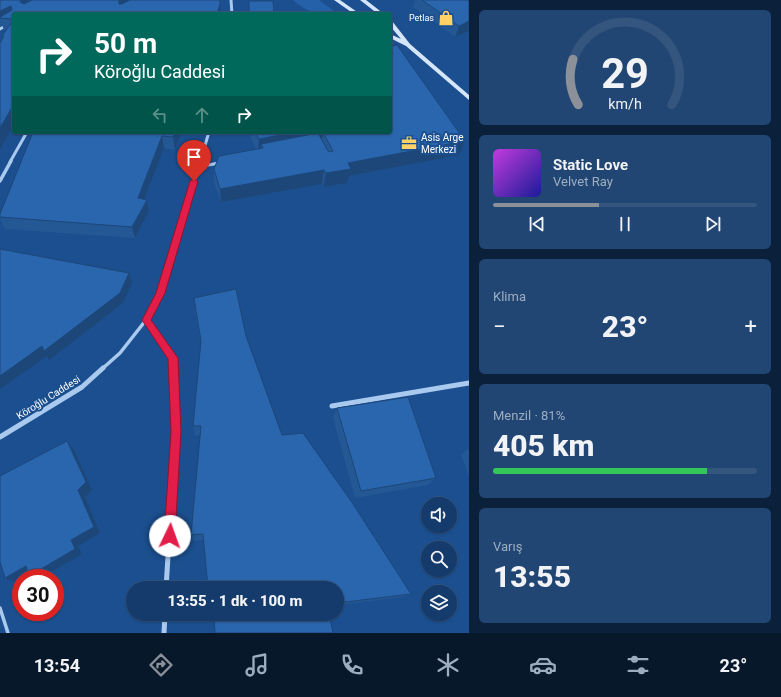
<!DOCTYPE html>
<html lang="tr">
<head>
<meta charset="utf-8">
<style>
	body { margin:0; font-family:Roboto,sans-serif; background:#214673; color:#f1f3f6; height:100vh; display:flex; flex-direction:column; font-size:15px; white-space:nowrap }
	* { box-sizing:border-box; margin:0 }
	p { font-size:13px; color:#9dadc1 }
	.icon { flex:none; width:22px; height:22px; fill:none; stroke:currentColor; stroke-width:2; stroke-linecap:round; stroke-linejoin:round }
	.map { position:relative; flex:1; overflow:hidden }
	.sheet { display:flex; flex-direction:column; gap:10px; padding:10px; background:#0b203b; width:312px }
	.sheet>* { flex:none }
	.banner { position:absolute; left:12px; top:12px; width:380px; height:122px; border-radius:4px; box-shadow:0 1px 3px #0004,0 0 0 1px #33557e; background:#00695c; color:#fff; overflow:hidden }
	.tools { position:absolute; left:421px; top:497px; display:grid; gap:8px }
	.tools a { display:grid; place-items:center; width:36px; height:36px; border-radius:50%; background:#143b6b; box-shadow:0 1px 3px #0004,0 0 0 1px #33557e; font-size:20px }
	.speed { position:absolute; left:12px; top:569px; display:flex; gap:8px; font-size:20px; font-weight:700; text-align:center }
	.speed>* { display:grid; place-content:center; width:52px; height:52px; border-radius:50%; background:#143b6b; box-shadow:0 1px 3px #0004,0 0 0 1px #33557e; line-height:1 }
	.speed .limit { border:6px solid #d22; background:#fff; color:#111 }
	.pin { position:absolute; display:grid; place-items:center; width:34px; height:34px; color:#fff; margin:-41px -17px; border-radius:50% 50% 50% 0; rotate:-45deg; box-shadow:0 0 4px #0007 }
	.pin .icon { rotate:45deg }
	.me { position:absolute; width:44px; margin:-22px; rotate:3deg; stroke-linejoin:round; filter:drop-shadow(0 0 3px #0008) }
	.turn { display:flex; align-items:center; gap:14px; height:84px; padding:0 16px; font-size:18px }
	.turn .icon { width:52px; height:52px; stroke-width:2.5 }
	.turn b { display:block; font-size:28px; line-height:34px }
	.lanes { display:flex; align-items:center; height:38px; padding:0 16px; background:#0003; justify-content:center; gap:20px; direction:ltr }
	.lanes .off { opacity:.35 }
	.big { font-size:30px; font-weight:800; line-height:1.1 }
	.sheet .card { flex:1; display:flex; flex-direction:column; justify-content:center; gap:6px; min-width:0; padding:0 14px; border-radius:6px; background:#214673 }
	.sheet .dial { align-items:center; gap:0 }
	.dial svg { height:104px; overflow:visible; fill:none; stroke:#33557e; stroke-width:7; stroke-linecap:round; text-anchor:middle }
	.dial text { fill:#f1f3f6; stroke:none }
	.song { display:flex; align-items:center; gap:12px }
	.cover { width:48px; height:48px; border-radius:6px; background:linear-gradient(135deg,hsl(290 70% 55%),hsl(240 70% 35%)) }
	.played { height:4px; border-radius:2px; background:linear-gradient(90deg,#8c9099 40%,#33557e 40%) }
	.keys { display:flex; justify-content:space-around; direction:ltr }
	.heat { display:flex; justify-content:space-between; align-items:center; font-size:22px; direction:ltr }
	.charge { height:6px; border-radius:3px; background:linear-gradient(90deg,#34c759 81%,#33557e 0) }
	.trip { position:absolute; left:126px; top:581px; width:218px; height:40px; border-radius:20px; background:#143b6b; box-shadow:0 1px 3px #0004,0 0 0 1px #33557e; font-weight:800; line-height:40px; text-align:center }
	.menu { display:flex; height:64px; justify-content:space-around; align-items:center; background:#08182b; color:#9dadc1 }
	.menu .icon { width:28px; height:28px }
	.menu .current { color:#8c9099 }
	.menu b { font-size:18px; color:#f1f3f6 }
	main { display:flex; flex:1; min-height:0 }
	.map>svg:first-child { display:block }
	.green { fill:#2461a8 }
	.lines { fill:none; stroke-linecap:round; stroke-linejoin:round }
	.lane-far1 { stroke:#a9c9ee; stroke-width:3 }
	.lane { stroke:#a9c9ee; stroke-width:3.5 }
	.street-far2 { stroke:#a9c9ee; stroke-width:3 }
	.street-far1 { stroke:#a9c9ee; stroke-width:3.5 }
	.street { stroke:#a9c9ee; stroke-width:5 }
	.secondary { fill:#d6e6fa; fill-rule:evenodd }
	.wall { fill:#245895 }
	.shaded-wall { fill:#1d4779 }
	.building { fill:#2a66ad; stroke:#1d4779 }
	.route { fill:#e11d48; stroke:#92132f }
	.labels { text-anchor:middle; stroke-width:4; stroke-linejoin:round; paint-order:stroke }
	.far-poi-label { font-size:9px; fill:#fff; stroke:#1b4f8f; text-anchor:end }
	.poi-label { font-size:10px; fill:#fff; stroke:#1b4f8f; text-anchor:start }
	.street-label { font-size:10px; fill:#fff; stroke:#1b4f8f }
</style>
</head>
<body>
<main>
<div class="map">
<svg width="469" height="633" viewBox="0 0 469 633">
	<rect width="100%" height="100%" fill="#1b4f8f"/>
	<path class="green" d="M293,0H319L338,14C318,14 309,14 293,0Z"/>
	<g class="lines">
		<path class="lane-far1" d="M198,167L219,163"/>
		<path class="lane" d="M0,608L8,633"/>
		<g class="street-far2">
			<path d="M231,0L232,14"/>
			<path d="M0,29L14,21"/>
			<path d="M10,162L27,132"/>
			<path d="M200,162L209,132"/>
		</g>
		<g class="street-far1">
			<path d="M0,181L11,161"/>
			<path d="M146,320L173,358V369"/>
			<path d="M102,369L120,353L146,320L161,293L200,161"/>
		</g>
		<g class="street">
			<path d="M332,406L469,383"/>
			<path d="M0,437L82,387L103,368"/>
			<path d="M166,588L176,432L173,368"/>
			<path d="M164,633L165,614"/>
		</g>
		<g class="secondary">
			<path d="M334,0H340L360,14H354Z"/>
			<path d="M360,0H366L384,14H378Z"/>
			<path d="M390,20L392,21L410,44L469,95V100L406,46L390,38V34L401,39L390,26Z"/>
		</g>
	</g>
	<g class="wall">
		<path d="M0,0L220,4L221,14H14V125L0,150V43L3,39L2,36L6,31L4,30L2,25L0,26Z"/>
		<path d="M415,0H468L469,1V31L455,37L413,7Z"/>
		<path d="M33,132H182L175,150L164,148L144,199L147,200L149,211L135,238L5,229L0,219V217Z"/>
		<path d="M250,132H390L459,155L349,176L347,183L323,187L322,184L221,202L214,183V169L256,149L250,136Z"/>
		<path d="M194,298L246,336L282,435L411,594L403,597L337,605V588L203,540L193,541L191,535L200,435L195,436L193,426L201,344L195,311Z"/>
		<path d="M337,408L436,478L428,485L355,498L333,418Z"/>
		<path d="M469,448V476L461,455Z"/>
		<path d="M329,614L212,621L211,619Z"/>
	</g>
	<g class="shaded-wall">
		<path d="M21,0H47L26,11L20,2Z"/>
		<path d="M119,0H143L122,11L119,4Z"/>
		<path d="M220,4L221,14H217Z"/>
		<path d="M11,6L14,15L0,18V11Z"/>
		<path d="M469,21V31L455,37L459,26Z"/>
		<path d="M14,104V125L0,150V128Z"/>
		<path d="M176,132H182L175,150L173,137Z"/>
		<path d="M297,132H331H323L322,141L263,148L261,144L260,152L258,153L259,139Z"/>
		<path d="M162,136L164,148L140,210L138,198Z"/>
		<path d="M465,141L459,155L349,176L347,183L323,187L326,173L348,163Z"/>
		<path d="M324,170L322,184L221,202L220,189Z"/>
		<path d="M147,200L149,211L135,238L132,227Z"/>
		<path d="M129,273L132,283L123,303L49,360L47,356L0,389V376L42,346Z"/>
		<path d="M67,441L74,450L92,490L85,497L100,533L78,546L82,554L41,578H35L29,576L71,540L78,490Z"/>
		<path d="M26,566L35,570L16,582L5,578Z"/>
	</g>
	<g class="building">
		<path d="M0,0H21L20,2L24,4L32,0H119V4H122L130,0H220V4L217,14H14V104L0,128V43L4,36H2L14,19L0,18V17L12,10L11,6L0,11Z"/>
		<path d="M422,0H468L469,1V21L459,26Z"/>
		<path d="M249,1H273L274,14H249Z"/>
		<path d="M397,45L465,141L348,163L351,169L326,173L324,170L220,189L214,169L219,156L263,148L261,144L318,133L328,151L331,152L333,151L323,132H390V46Z"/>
		<path d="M33,132H176L173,137L162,136L138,198L147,200L132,227L0,217V214Z"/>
		<path d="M255,132H297L259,139Z"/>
		<path d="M0,249L129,273L120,293L44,351L42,346L0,376Z"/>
		<path d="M236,289L246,336L282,435L303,433L353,504L411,594L337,603V588H208L203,534L191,535L201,426H193L201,341L194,298Z"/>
		<path d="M408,397L436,478L361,491L337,408Z"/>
		<path d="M67,441L86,482L78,490L94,527L71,540L75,549L29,576L26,566L5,578L0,562V476Z"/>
		<path d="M210,614H329L333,633H215L214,618L211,619Z"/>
	</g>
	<path class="route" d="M194,178L198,181L165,293L151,320L178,358L181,432L175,536L174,540L170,541L166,540L164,536L171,432L168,359L142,320L156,293L190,181Z"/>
	<defs>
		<g id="shop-bare" transform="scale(1.2)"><path d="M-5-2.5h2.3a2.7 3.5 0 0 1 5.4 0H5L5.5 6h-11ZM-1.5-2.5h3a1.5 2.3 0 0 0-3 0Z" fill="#ffd166" stroke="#1b4f8f" stroke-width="2.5" paint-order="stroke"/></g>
		<g id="office-bare" transform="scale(1.2)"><path d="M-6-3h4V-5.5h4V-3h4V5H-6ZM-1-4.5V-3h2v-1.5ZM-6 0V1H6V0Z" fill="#ffd166" stroke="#1b4f8f" stroke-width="2.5" paint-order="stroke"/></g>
	</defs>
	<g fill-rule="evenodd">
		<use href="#shop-bare" x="446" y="18"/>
		<use href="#office-bare" x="409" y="143"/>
	</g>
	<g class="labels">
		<g class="far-poi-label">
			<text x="434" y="21">Petlas</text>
		</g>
		<g class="poi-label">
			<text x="421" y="141">Asis Arge<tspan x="421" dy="12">Merkezi</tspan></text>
		</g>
		<g class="street-label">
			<text transform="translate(48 397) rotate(-32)" y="4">Köroğlu Caddesi</text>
		</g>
	</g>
</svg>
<div class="tools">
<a><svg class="icon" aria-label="sound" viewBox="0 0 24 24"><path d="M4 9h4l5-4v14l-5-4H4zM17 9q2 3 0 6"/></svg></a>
<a><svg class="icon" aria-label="search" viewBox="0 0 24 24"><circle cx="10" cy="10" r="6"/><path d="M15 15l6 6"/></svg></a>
<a><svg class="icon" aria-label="layers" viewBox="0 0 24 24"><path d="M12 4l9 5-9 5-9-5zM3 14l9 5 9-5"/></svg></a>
</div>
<div class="speed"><div class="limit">30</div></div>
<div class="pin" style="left:194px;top:181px;background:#d93025"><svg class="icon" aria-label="arrive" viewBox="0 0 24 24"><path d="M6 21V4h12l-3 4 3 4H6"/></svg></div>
<svg class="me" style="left:170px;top:536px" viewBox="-20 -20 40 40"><circle r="19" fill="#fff"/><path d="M0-13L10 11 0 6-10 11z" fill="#e11d48"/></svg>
<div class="trip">13:55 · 1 dk · 100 m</div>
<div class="banner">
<div class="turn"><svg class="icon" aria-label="right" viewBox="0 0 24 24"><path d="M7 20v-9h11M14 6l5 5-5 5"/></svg><div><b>50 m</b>Köroğlu Caddesi</div></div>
<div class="lanes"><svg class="icon off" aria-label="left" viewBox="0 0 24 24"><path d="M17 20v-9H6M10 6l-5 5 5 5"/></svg><svg class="icon off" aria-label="ahead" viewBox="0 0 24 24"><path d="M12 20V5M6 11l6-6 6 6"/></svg><svg class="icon" aria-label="right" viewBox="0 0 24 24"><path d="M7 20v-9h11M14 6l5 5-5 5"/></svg></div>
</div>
</div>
<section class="sheet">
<div class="card dial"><svg viewBox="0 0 100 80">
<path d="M14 69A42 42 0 1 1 86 69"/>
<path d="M14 69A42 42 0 0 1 10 34" stroke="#8c9099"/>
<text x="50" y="56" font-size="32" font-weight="700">29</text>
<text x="50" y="72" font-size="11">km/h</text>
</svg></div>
<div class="card">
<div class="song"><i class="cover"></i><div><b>Static Love</b><p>Velvet Ray</p></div></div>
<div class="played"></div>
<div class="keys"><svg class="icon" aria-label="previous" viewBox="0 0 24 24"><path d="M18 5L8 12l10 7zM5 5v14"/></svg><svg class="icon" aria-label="pause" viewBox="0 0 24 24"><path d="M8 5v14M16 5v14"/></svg><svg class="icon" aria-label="next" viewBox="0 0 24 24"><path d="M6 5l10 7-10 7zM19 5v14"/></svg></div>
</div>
<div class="card"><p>Klima</p>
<div class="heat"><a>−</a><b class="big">23°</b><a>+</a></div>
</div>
<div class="card"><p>Menzil · 81%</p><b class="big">405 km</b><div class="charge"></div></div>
<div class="card"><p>Varış</p><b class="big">13:55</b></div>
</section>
</main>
<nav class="menu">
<b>13:54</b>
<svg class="icon current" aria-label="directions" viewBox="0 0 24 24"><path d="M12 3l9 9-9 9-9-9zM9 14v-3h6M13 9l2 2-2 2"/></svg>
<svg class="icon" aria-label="music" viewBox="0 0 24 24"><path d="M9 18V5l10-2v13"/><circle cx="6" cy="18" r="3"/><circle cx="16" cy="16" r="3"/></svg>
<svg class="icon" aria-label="phone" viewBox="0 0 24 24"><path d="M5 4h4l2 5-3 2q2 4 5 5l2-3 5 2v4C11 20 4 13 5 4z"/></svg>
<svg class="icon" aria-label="climate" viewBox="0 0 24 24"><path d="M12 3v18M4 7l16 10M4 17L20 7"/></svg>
<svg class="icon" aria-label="car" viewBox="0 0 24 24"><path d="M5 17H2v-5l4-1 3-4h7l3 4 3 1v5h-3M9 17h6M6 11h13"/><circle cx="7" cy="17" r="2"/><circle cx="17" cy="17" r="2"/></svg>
<svg class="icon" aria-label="filters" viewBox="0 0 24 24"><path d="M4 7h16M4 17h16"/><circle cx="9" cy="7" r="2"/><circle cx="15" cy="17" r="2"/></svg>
<b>23°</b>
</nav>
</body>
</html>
